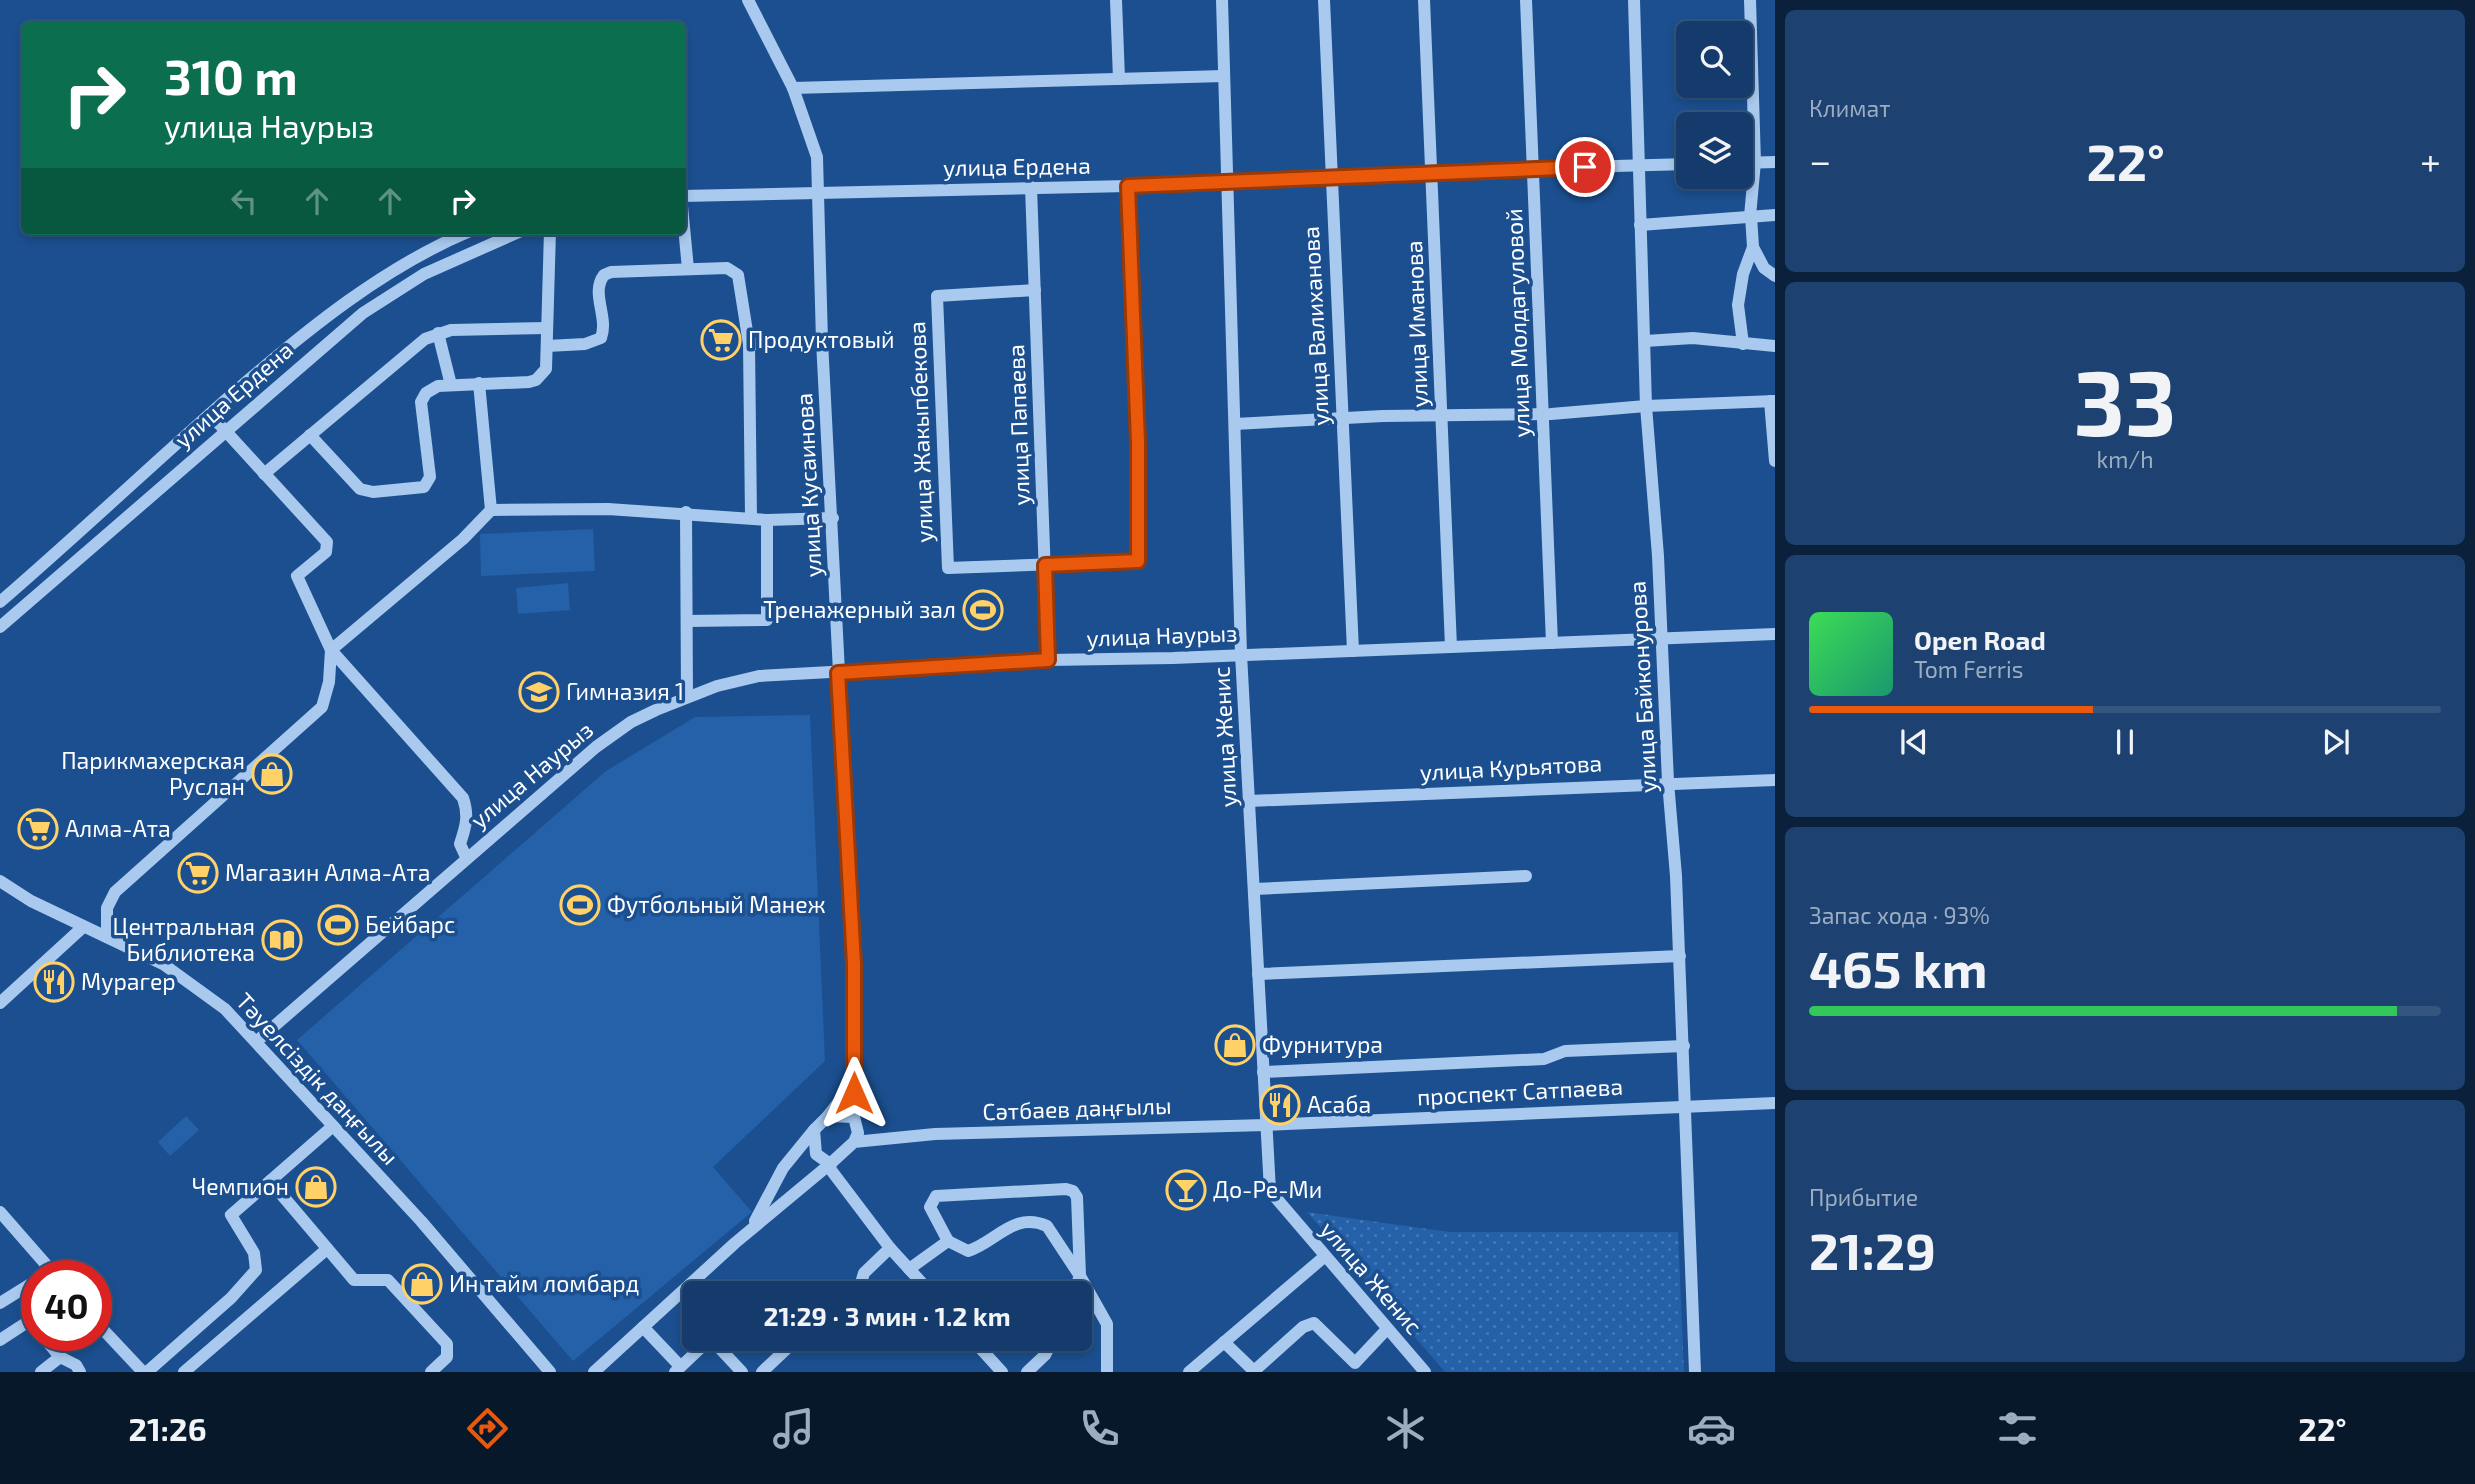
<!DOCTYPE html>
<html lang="ru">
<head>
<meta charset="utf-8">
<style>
	body { margin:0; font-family:"Exo 2",sans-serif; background:#1d4271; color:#f1f3f6; height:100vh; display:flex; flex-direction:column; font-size:26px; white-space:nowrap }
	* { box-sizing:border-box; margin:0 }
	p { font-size:23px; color:#9dadc1 }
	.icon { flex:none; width:38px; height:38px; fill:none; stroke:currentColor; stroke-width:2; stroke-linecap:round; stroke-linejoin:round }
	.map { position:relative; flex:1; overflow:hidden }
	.panel { display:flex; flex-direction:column; gap:10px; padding:10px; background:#0b203b; width:700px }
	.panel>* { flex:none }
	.top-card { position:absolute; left:21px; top:21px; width:665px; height:214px; border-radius:10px; box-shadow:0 4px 10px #0003,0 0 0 2px #33557e; background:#0b6e4f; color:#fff; overflow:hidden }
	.buttons { position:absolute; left:1676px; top:21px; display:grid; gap:14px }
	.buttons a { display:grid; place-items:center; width:77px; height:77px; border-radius:10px; background:#143b6b; box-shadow:0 4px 10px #0003,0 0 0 2px #33557e; font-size:35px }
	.speed { position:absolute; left:21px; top:1260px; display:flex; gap:14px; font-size:35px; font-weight:700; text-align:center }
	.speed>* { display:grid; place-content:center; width:91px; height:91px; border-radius:50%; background:#143b6b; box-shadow:0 4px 10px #0003,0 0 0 2px #33557e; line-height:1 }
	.speed .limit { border:10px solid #d22; background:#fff; color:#111 }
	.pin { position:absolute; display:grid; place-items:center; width:60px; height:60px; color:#fff; margin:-30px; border:4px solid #fff; border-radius:50%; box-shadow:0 2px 7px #0007 }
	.me { position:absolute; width:77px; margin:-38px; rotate:0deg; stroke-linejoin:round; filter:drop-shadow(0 0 5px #0008) }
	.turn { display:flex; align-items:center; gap:24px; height:147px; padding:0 28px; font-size:32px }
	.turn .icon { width:91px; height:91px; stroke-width:2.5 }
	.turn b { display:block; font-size:49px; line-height:60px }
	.lanes { display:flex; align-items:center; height:66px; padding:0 28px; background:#0003; justify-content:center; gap:35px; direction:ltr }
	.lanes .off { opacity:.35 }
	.big { font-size:52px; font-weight:700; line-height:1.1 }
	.panel .widget { flex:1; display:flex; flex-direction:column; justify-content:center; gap:10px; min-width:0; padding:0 24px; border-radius:10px; background:#1d4271 }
	.panel .dial { align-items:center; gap:0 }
	.dial b { font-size:91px; line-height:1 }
	.song { display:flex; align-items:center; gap:21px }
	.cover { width:84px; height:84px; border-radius:10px; background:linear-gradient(135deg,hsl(130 70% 55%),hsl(160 70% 35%)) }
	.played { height:7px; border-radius:4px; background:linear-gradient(90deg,#ea580c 45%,#33557e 45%) }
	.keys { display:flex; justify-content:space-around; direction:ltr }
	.heat { display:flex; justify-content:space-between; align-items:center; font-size:38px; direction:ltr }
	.charge { height:10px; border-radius:5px; background:linear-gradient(90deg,#34c759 93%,#33557e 0) }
	.trip { position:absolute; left:682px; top:1281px; width:410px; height:70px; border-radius:10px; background:#143b6b; box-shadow:0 4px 10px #0003,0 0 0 2px #33557e; font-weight:700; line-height:70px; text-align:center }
	.menu { display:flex; height:112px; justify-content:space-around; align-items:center; background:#08182b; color:#9dadc1 }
	.menu .icon { width:49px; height:49px }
	.menu .selected { color:#ea580c }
	.menu b { font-size:32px; color:#f1f3f6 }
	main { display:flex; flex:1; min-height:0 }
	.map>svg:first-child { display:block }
	.green { fill:#2461a8 }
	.park { fill:url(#park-dots) }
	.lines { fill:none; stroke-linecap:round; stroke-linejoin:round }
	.minor { stroke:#a9c9ee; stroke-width:12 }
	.route-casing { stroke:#983908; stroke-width:18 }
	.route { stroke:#ea580c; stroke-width:12 }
	.labels { text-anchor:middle; stroke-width:7; stroke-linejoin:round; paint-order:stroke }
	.street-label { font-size:23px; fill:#fff; stroke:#1b4f8f }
	.poi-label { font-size:23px; fill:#fff; stroke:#1b4f8f; text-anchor:start }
</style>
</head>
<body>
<main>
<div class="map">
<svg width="1775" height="1372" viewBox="0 0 1775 1372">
	<defs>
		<pattern id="park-dots" width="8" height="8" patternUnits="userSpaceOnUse" patternTransform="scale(1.75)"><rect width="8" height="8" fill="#2461a8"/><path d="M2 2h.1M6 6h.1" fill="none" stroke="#4579b5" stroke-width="1.8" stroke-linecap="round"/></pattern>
	</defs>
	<rect width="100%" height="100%" fill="#1b4f8f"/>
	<g class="green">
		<path d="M593,529L595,571L481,576L480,534Z"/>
		<path d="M568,583L570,610L518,614L516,588Z"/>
		<path d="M810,715L825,1061L713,1167L752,1212L573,1361L297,1040L606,771L695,717Z"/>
		<path d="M186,1116L199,1130L170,1156L158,1142Z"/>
	</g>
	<path class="park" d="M1307,1212L1449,1232H1678L1684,1372H1445Z"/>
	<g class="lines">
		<g class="minor">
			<path d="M748,0L793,88L817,157L822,341L854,964V1117"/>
			<path d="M1116,0L1119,79"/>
			<path d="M1222,0L1241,654L1270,1191L1425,1372"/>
			<path d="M1324,0L1353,651"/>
			<path d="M1424,0L1451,647"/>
			<path d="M1526,0L1552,643"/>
			<path d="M1634,0L1646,406L1658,556L1668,782L1676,876L1695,1372"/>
			<path d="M1750,0L1755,162L1750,216"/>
			<path d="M793,88L1224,76"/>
			<path d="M1741,163L1775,162"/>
			<path d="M1031,187L1048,660"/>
			<path d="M682,196L1128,186L1431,171L1689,164"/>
			<path d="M682,206L688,269"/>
			<path d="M1640,225L1775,215"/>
			<path d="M1753,247L1764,268L1775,276"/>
			<path d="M1035,290L937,296L948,568L1138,561V442L1128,186"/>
			<path d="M438,333L451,385"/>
			<path d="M1645,341L1693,338L1775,346"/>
			<path d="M749,344L751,518"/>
			<path d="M1743,344L1738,305L1743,274L1753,247L1751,216"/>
			<path d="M547,346L585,344L601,338C609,317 590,293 604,275L611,272L727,268L738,275L749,344L822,341"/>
			<path d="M479,383L491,510"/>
			<path d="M1770,401L1775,461"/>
			<path d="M210,414L327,542L326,552L297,576L331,650L463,798C469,816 466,826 460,844L466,857"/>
			<path d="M1235,424L1383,416L1551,414L1646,406L1775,401"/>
			<path d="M310,435L360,489L373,492L424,487L430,477L421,402L426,393L438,386L529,382L536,380L546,369L550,231"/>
			<path d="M264,474L425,339L451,330L546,328"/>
			<path d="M686,512L687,697"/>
			<path d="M0,602C81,532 158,459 238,389C308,329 384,267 470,231"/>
			<path d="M687,621L767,620V520"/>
			<path d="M0,627L363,313L424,274L521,231"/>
			<path d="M1249,801L1775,780"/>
			<path d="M0,881L31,901L163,964L225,1009L421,1221L550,1372"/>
			<path d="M1254,889L1526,876"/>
			<path d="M107,937V908L115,892L322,707L329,682L331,650L463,539L491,510L608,509L767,520L833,518"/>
			<path d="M1258,974L1680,956"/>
			<path d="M0,1003L83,927"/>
			<path d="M257,1041L596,747L631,722L656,710L717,686L759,676L1048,660L1173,658L1775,634"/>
			<path d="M1263,1072L1544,1059L1565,1051L1684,1046"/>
			<path d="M828,1116L841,1099L851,1075"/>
			<path d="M854,1142L858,1133L854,1117L828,1116L814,1130L816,1154L830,1164L854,1142L935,1134L1266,1125L1775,1103"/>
			<path d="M270,1181L354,1280H388L447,1344V1357L431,1372"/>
			<path d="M0,1212L56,1276"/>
			<path d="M755,1221L783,1168L814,1130"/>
			<path d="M948,1241L968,1251C996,1242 1014,1211 1047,1226L1080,1276L1073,1293"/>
			<path d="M909,1269L948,1241L930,1207L936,1196L1066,1189L1073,1191L1077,1197L1080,1276L1107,1324V1372"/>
			<path d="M858,1293L864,1273L890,1248"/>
			<path d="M0,1303L37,1280"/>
			<path d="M96,1322L143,1372"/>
			<path d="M643,1327L680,1366"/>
			<path d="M42,1335L60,1357"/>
			<path d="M711,1339L742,1372"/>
			<path d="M972,1339L1002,1372"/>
			<path d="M0,1340L29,1321L37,1330"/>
			<path d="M1224,1342L1254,1371L1303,1327L1314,1323L1355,1363L1387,1329"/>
			<path d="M41,1372L60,1357L76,1365L80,1372"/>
			<path d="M147,1372L231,1298L256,1270L254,1253L231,1215L333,1126"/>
			<path d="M184,1372L327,1249"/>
			<path d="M594,1372L735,1243L830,1164L831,1170L890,1248L931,1293"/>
			<path d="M675,1372L710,1339"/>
			<path d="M762,1372L797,1339"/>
			<path d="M1027,1372L1045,1355L1053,1339"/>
			<path d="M1189,1372L1324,1257"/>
		</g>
	</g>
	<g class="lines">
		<g class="route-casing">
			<path id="route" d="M854,1093V964L838,673L1048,660L1045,565L1138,561V442L1128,186L1585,167"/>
		</g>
		<use href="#route" class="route"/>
	</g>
	<defs>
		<g id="supermarket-ring" transform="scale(2.0125)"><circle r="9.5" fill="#1b4f8f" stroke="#ffd166" stroke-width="1.5"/><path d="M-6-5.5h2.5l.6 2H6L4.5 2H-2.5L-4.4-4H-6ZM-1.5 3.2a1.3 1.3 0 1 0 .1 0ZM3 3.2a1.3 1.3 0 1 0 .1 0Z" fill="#ffd166"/></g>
		<g id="stadium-ring" transform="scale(2.0125)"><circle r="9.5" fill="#1b4f8f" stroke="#ffd166" stroke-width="1.5"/><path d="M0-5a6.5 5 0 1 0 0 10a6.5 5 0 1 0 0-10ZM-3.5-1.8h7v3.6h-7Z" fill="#ffd166"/></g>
		<g id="school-ring" transform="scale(2.0125)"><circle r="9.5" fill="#1b4f8f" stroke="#ffd166" stroke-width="1.5"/><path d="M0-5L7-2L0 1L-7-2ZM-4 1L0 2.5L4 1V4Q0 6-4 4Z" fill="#ffd166"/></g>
		<g id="shop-ring" transform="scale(2.0125)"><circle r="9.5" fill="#1b4f8f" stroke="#ffd166" stroke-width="1.5"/><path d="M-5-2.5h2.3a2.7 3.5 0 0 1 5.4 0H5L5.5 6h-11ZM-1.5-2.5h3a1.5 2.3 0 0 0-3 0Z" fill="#ffd166"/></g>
		<g id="library-ring" transform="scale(2.0125)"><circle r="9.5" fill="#1b4f8f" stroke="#ffd166" stroke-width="1.5"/><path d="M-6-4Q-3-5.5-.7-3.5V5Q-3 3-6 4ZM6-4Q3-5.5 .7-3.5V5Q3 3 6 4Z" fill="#ffd166"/></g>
		<g id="restaurant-ring" transform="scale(2.0125)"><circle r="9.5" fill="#1b4f8f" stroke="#ffd166" stroke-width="1.5"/><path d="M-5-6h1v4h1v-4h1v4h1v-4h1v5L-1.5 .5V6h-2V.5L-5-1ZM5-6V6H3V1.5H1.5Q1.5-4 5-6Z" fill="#ffd166"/></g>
		<g id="bar-ring" transform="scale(2.0125)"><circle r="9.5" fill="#1b4f8f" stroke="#ffd166" stroke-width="1.5"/><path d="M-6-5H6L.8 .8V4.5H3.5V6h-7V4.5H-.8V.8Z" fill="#ffd166"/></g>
	</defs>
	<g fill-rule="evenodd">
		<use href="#supermarket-ring" x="721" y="340"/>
		<use href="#stadium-ring" x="983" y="610"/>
		<use href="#school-ring" x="539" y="692"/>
		<use href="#shop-ring" x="272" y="774"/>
		<use href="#supermarket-ring" x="38" y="829"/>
		<use href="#supermarket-ring" x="198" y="873"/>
		<use href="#stadium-ring" x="580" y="905"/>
		<use href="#stadium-ring" x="338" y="925"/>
		<use href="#library-ring" x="282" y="940"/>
		<use href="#restaurant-ring" x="54" y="982"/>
		<use href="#shop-ring" x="1235" y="1045"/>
		<use href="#restaurant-ring" x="1280" y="1105"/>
		<use href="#shop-ring" x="316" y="1187"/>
		<use href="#bar-ring" x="1186" y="1190"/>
		<use href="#shop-ring" x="422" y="1284"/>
	</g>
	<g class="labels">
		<g class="street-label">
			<text transform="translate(1017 167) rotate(-1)" y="8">улица Ердена</text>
			<text transform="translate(1518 323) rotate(-92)" y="8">улица Молдагуловой</text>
			<text transform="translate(1417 324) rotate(-92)" y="8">улица Иманова</text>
			<text transform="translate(1316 326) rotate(-93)" y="8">улица Валиханова</text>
			<text transform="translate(234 395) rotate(-41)" y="8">улица Ердена</text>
			<text transform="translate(1019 425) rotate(-92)" y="8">улица Папаева</text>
			<text transform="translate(921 432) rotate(-92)" y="8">улица Жакыпбекова</text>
			<text transform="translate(809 485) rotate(-93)" y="8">улица Кусаинова</text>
			<text transform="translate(1162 636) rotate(-2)" y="8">улица Наурыз</text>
			<text transform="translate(1643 687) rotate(-93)" y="8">улица Байконурова</text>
			<text transform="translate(1225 737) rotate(-93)" y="8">улица Женис</text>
			<text transform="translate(1511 768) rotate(-3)" y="8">улица Курьятова</text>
			<text transform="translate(532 775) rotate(-40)" y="8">улица Наурыз</text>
			<text transform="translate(317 1079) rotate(47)" y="8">Тәуелсіздік даңғылы</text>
			<text transform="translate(1520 1092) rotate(-3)" y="8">проспект Сатпаева</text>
			<text transform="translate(1077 1109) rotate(-2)" y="8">Сәтбаев даңғылы</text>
			<text transform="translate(1371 1278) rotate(49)" y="8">улица Женис</text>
		</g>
		<g class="poi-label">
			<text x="748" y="348">Продуктовый</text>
			<text x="956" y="618" text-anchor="end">Тренажерный зал</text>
			<text x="566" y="700">Гимназия 1</text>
			<text x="245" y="769" text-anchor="end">Парикмахерская<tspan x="245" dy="26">Руслан</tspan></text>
			<text x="65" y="837">Алма-Ата</text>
			<text x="225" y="881">Магазин Алма-Ата</text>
			<text x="607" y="913">Футбольный Манеж</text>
			<text x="365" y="933">Бейбарс</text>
			<text x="255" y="935" text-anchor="end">Центральная<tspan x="255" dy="26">Библиотека</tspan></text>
			<text x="81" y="990">Мурагер</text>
			<text x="1262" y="1053">Фурнитура</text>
			<text x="1307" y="1113">Асаба</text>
			<text x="289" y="1195" text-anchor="end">Чемпион</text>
			<text x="1213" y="1198">До-Ре-Ми</text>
			<text x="449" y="1292">Ин тайм ломбард</text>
		</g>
	</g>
</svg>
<div class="buttons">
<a><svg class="icon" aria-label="search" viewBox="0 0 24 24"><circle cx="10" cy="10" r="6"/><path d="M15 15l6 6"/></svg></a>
<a><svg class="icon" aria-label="layers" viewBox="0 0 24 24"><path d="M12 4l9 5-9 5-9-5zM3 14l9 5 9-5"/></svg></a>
</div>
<div class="speed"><div class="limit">40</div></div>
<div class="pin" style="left:1585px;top:167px;background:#d93025"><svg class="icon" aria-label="arrive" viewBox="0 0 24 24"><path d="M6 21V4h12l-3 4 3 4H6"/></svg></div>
<svg class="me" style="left:854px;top:1093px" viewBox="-20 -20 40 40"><path d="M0-17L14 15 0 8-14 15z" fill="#ea580c" stroke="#fff" stroke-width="4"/></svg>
<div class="trip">21:29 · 3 мин · 1.2 km</div>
<div class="top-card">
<div class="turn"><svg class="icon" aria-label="right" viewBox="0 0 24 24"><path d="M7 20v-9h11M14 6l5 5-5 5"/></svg><div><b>310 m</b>улица Наурыз</div></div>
<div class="lanes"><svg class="icon off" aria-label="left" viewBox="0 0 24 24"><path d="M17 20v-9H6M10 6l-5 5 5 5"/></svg><svg class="icon off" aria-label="ahead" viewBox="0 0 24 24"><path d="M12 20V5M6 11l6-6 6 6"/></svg><svg class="icon off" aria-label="ahead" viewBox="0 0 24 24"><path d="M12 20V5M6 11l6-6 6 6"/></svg><svg class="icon" aria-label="right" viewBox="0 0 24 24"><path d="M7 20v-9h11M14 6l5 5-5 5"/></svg></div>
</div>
</div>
<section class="panel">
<div class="widget"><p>Климат</p>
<div class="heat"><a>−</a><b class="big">22°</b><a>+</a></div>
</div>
<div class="widget dial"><b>33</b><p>km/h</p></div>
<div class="widget">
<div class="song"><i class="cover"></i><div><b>Open Road</b><p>Tom Ferris</p></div></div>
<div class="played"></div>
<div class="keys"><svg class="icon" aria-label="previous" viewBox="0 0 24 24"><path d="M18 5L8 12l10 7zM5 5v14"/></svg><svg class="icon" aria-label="pause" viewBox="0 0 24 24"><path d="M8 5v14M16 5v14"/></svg><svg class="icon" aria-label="next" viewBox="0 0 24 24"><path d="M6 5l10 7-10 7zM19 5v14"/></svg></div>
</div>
<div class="widget"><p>Запас хода · 93%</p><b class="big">465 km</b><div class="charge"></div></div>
<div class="widget"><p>Прибытие</p><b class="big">21:29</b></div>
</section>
</main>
<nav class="menu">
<b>21:26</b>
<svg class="icon selected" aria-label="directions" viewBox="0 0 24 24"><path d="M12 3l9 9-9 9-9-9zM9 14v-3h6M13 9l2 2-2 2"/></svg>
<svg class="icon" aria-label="music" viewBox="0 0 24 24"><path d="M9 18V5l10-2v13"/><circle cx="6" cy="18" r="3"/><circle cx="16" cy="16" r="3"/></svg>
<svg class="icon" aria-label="phone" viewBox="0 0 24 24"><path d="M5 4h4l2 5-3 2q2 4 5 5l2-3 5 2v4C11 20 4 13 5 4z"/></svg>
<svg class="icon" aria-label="climate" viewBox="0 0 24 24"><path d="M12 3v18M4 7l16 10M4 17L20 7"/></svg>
<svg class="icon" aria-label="car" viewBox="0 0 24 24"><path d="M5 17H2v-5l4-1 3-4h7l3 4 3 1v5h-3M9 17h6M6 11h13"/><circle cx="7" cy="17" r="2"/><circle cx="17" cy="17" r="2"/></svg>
<svg class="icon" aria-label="filters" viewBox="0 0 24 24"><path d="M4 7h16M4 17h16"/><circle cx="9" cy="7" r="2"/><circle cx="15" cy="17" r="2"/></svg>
<b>22°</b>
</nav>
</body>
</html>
